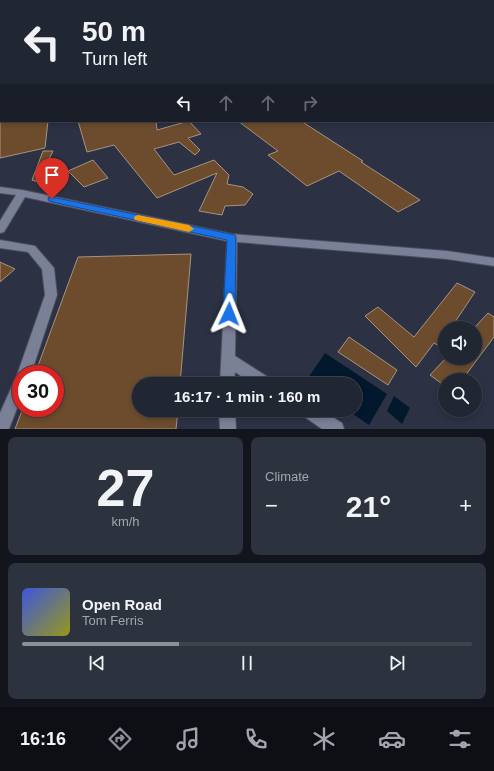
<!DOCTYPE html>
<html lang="en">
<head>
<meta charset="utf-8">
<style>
	body { margin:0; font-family:Helvetica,sans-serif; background:#2d323f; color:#f1f3f6; height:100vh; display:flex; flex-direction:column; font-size:15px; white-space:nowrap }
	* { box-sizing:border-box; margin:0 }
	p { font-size:13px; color:#a2a5ac }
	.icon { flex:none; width:22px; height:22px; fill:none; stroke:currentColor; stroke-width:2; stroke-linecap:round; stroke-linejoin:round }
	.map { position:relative; height:429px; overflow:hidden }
	.side { display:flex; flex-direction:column; gap:8px; padding:8px; background:#12151c; flex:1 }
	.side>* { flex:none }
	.banner { position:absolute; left:0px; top:0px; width:494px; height:122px; box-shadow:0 2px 6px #0003,0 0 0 1px #3e434e; background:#212633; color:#f1f3f6; overflow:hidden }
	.controls { position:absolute; left:438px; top:321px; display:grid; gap:8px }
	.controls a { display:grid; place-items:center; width:44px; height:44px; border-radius:50%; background:#212633; box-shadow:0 2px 6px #0003,0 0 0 1px #3e434e; font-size:20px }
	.speed { position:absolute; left:12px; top:365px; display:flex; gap:8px; font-size:20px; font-weight:700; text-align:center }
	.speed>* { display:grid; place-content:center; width:52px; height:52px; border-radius:50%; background:#212633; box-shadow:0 2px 6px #0003,0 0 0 1px #3e434e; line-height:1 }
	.speed .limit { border:6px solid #d22; background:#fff; color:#111 }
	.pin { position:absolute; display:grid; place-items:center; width:34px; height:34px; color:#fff; margin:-41px -17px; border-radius:50% 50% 50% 0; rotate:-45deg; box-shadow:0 0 4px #0007 }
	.pin .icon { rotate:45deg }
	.me { position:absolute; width:44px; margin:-22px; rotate:2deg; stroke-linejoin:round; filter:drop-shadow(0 0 3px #0008) }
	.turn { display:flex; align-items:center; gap:14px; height:84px; padding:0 16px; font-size:18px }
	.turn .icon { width:52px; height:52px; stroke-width:2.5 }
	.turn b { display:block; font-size:28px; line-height:34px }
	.lanes { display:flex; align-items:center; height:38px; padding:0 16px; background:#0003; justify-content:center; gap:20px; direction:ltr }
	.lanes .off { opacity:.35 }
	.big { font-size:30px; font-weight:800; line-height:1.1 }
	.side .tile { flex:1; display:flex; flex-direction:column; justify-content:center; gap:6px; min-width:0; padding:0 14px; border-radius:8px; background:#2d323f }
	.side .dial { align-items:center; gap:0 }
	.dial b { font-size:52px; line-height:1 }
	.song { display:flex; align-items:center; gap:12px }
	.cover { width:48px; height:48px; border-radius:6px; background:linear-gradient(135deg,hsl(230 70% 55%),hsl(60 70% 35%)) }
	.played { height:4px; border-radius:2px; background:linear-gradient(90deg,#8c9099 35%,#3e434e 35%) }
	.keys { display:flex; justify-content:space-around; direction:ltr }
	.heat { display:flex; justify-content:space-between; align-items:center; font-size:22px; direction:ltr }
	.side .tiles { flex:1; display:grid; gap:8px; grid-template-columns:1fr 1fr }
	.tile:last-child { grid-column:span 2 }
	.trip { position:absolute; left:132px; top:377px; width:230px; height:40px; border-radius:20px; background:#212633; box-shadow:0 2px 6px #0003,0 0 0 1px #3e434e; font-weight:800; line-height:40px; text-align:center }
	.dock { display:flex; height:64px; justify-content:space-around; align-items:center; background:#0d0f14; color:#a2a5ac }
	.dock .icon { width:28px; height:28px }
	.dock .current { color:#8c9099 }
	.dock b { font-size:18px; color:#f1f3f6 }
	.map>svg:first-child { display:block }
	.water { fill:#01182d }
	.building { fill:#6c4c2c; stroke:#a69381 }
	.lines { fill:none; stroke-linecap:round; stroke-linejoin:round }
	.lane-casing { stroke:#4b4f5f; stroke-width:2 }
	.street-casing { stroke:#4b4f5f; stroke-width:2 }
	.lane { fill:#7a8096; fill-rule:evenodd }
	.street { fill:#7a8096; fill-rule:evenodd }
	.route { fill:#1a73e8; stroke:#114b97 }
	.slow { fill:#f59e0b }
</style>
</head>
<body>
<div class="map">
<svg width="494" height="429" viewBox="0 0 494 429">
	<rect width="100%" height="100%" fill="#2c3244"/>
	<g class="water">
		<path d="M325,353L387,394L369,425L347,410H355V384H311L306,381Z"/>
		<path d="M394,396L410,408L402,424L387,411Z"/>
	</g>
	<g class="building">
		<path d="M0,121H48L45,148L0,158Z"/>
		<path d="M78,121H156L157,130L189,121L201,134L188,138L200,150L195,155L179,142L154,149L174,175L214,160L229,175L227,184L243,187L253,194L245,205L225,206L222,215L199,211L217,173L157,198L114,145L87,152Z"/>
		<path d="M238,121H301L363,161L361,162L420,200L398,212L339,171L307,186L268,155L278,151Z"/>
		<path d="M43,151H53L38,182L32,180Z"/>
		<path d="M93,160L108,178L84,187L68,171Z"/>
		<path d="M191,254L180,384H139V410H178L176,429H15L23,408H55V374H35L78,257Z"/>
		<path d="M0,262L15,269L0,282Z"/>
		<path d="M457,283L475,292L451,328H445V337L439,346L434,343L416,367L365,316L378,307L414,337Z"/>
		<path d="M488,313L494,317V337L462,380H445V386L430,375L446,358H475V327Z"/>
		<path d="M349,337L397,370L388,385L338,352Z"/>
	</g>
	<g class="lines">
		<g class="lane-casing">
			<g id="lane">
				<path d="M357,0H360L361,1H358Z"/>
				<rect x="493" y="44" width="1" height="3"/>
			</g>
		</g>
		<g class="street-casing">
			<g id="street">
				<path d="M229,0H236L237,1H230Z"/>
				<rect x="0" y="6" width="1" height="2"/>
				<rect x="493" y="88" width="1" height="5"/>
				<path d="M0,187L22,190L232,234L447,251L494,258V266L447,259L237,242L235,356L271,379L273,384H253L235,372L234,384H220L227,241L25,197L4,232L0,233V221L16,195L0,193Z"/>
				<path d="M0,240L35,246L54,268L57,295L31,374H21V398L9,429H0V413L17,375L45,295L42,269L28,252L0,248Z"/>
				<path d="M219,410H235L236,429H220Z"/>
				<path d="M299,410H321L342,423L344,429H322L302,415Z"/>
			</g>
		</g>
		<use href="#lane" class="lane"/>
		<use href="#street" class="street"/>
	</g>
	<path class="route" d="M49,197H52L235,235L236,238L235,314L233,317L229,319L225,317L223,314L227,240L52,202L49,201L48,199Z"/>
	<path class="slow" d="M138,215L189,225L194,229L189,232L135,220L134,218L135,216Z"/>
</svg>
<div class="controls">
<a><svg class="icon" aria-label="sound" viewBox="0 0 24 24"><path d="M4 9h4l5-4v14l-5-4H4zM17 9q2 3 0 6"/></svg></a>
<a><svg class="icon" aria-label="search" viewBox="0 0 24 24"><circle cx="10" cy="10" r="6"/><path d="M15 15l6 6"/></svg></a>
</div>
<div class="speed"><div class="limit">30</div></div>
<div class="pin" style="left:52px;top:199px;background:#d93025"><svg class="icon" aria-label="arrive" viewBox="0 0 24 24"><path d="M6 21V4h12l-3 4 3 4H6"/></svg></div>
<svg class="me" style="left:229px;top:314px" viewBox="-20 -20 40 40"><path d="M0-17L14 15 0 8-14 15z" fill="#1a73e8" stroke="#fff" stroke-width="4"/></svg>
<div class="trip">16:17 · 1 min · 160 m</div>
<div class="banner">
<div class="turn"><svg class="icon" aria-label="left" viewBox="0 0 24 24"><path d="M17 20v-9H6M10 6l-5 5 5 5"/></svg><div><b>50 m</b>Turn left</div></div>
<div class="lanes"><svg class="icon" aria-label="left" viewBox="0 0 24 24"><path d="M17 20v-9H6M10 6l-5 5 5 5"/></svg><svg class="icon off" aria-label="ahead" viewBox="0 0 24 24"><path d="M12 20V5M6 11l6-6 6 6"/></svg><svg class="icon off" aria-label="ahead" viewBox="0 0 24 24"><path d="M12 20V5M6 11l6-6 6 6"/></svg><svg class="icon off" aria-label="right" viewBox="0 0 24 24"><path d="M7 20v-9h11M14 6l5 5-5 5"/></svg></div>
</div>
</div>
<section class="side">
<div class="tiles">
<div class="tile dial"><b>27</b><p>km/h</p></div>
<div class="tile"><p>Climate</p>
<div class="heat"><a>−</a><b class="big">21°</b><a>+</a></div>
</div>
<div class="tile">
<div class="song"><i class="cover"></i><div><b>Open Road</b><p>Tom Ferris</p></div></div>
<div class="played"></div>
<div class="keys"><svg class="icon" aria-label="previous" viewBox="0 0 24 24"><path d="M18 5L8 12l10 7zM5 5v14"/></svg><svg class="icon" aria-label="pause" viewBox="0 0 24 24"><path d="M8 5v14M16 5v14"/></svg><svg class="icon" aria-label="next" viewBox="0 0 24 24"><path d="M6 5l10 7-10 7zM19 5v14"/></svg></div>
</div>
</div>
</section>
<nav class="dock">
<b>16:16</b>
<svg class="icon current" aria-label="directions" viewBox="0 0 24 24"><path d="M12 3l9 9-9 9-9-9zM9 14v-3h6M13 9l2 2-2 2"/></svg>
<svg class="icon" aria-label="music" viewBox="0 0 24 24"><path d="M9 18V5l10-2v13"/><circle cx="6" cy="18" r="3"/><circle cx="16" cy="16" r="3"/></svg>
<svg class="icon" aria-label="phone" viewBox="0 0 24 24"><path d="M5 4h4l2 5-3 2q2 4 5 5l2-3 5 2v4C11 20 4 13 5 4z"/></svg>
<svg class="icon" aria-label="climate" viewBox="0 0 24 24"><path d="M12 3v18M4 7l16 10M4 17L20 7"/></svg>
<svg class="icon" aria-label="car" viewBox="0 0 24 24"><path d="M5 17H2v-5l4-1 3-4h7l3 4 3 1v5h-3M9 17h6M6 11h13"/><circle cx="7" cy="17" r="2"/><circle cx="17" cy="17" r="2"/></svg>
<svg class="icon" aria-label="filters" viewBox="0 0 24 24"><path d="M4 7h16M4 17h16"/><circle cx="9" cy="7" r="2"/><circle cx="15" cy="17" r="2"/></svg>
</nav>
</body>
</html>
